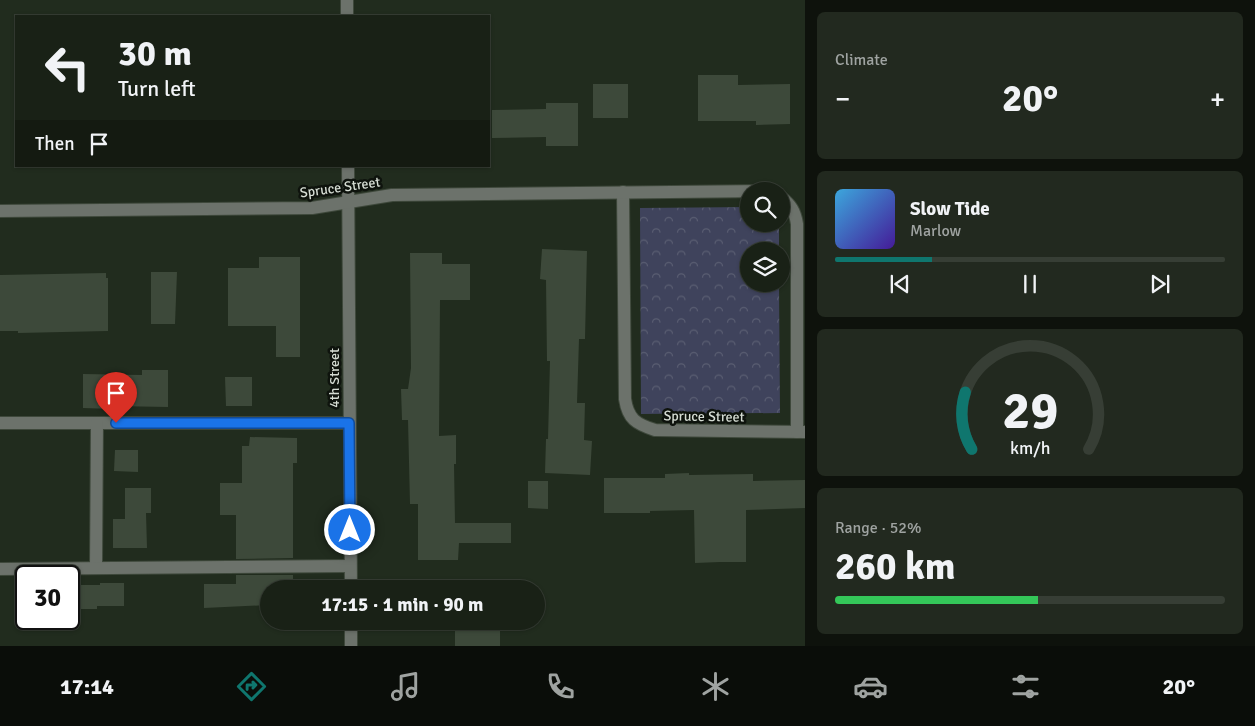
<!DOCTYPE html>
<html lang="en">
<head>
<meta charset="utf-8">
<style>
	body { margin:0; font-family:Signika,sans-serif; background:#22291f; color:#f1f3f6; height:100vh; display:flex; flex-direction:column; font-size:19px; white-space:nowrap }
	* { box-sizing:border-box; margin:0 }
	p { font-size:16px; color:#9fa3a1 }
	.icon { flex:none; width:28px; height:28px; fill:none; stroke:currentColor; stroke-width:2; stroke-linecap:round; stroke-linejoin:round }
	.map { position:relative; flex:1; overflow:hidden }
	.panel { display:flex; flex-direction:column; gap:12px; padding:12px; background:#0e120c; width:450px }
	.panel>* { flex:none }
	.top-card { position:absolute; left:15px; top:15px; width:475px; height:152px; border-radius:0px; box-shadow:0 1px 4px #0004,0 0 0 1px #373e35; background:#192116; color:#f1f3f6; overflow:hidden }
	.controls { position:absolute; left:740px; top:182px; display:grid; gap:10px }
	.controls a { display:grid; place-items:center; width:50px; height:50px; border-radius:50%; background:#192116; box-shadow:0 1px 4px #0004,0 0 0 1px #373e35; font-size:25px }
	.speed { position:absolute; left:15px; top:565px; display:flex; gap:10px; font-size:25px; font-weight:700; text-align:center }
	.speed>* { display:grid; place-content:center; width:65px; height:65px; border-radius:50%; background:#192116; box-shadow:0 1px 4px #0004,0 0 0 1px #373e35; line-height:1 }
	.speed .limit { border:2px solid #111; border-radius:8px; background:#fff; color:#111 }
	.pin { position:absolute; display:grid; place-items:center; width:42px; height:42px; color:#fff; margin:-51px -21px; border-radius:50% 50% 50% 0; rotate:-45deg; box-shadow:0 0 5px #0007 }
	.pin .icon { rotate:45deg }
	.me { position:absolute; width:55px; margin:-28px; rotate:0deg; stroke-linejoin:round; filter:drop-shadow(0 0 4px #0008) }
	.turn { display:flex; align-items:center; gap:18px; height:105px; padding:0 20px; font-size:22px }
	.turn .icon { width:65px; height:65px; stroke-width:2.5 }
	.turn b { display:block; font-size:35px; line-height:42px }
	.then { display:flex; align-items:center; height:48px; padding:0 20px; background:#0003; gap:10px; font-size:19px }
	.big { font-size:38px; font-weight:700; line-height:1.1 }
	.panel .tile { flex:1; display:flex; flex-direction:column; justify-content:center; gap:8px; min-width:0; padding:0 18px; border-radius:8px; background:#22291f }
	.panel .dial { align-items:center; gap:0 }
	.dial svg { height:130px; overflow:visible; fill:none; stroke:#373e35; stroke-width:7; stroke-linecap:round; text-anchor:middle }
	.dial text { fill:#f1f3f6; stroke:none }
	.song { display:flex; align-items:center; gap:15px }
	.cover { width:60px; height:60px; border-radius:8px; background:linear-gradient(135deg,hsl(200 70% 55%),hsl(260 70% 35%)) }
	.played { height:5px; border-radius:2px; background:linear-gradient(90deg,#0f766e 25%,#373e35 25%) }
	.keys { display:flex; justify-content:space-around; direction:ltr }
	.heat { display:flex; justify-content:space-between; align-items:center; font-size:28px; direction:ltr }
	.charge { height:8px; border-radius:4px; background:linear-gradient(90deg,#34c759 52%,#373e35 0) }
	.trip { position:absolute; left:260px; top:580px; width:285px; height:50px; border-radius:25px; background:#192116; box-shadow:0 1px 4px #0004,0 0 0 1px #373e35; font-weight:700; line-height:50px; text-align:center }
	.tabs { display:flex; height:80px; justify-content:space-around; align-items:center; background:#0a0d09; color:#9fa3a1 }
	.tabs .icon { width:35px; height:35px }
	.tabs .selected { color:#0f766e }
	.tabs b { font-size:22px; color:#f1f3f6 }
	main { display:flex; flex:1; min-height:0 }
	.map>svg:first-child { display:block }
	.park { fill:url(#park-crowns) }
	.building { fill:#3d493a }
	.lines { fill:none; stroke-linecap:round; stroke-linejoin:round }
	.minor-casing { stroke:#3e483b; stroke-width:14 }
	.minor { stroke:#6c726b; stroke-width:12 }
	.route-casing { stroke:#114b97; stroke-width:12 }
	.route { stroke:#1a73e8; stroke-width:9 }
	.labels { text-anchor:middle; stroke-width:5; stroke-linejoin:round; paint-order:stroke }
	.street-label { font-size:14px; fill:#d6ddd4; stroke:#0e130d }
</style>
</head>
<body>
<main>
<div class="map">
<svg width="805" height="646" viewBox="0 0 805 646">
	<defs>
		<pattern id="park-crowns" width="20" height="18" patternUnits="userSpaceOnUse" patternTransform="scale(1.25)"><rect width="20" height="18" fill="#3f435c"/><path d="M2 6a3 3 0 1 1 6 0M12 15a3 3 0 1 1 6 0" fill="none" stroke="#5a5e72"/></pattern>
	</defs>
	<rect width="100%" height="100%" fill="#212c1e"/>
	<path class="park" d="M749,207V224H779V251H749V284H779L780,413L641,414L640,208Z"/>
	<g class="building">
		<path d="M698,75H738V85L790,84V124L756,125V121H698Z"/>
		<rect x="593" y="84" width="35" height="34"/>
		<path d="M546,103H578V146H546V137L492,138V110L546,109Z"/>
		<path d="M542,249L587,251L585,339H579L577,403H585L584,440L592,441L590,475L545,473L546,439H548L550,361H547L546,280L540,279Z"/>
		<path d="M410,253H442V264H470V300H440L439,436L456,435V464H454L455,523H511V543H459L458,560H418V504H410L408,420H402L401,389H408L411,368Z"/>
		<path d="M259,257H300V357H276V326H228V268H259Z"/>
		<path d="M151,272H177L175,324H151Z"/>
		<path d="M106,273V278H108V331L18,333V331H0V275Z"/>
		<path d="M142,370H168V407L113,406V409L83,408V374L142,375Z"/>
		<path d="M225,377H252V406H226Z"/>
		<path d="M250,437L297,438V463H293V558L236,559V515H220V483H242V446H249Z"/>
		<path d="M115,450H138V472L114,471Z"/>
		<path d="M689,473V475L753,474V481L805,480V508L746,510V562H720L695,563L694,510L650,511V513H604V478H665V474Z"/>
		<path d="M528,481H548V509L528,508Z"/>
		<path d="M125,488H151V513H146L147,548H113V519H125Z"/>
		<path d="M236,575H293V589H269V605L204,608V584H236Z"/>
		<path d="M100,583H124V606H97V609H73V585H100Z"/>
		<rect x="455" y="621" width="45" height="25"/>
	</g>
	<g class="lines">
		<g class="minor-casing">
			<g id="minor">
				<path d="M347,0V16"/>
				<path d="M348,166L351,589"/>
				<path d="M623,192L625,399C628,419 636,424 655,430L805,432"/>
				<path d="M781,197C791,205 795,211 797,224V432"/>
				<path d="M0,211L312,208L392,195L767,191"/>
				<path d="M0,423H349"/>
				<path d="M96,568L97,423"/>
				<path d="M0,569L350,566"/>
				<path d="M351,621V646"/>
			</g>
		</g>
		<use href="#minor" class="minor"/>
	</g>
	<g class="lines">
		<g class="route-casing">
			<path id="route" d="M116,423H349L350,530"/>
		</g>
		<use href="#route" class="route"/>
	</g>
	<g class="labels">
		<g class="street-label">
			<text transform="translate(340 187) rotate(-8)" y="5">Spruce Street</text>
			<text transform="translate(334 378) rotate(-90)" y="5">4th Street</text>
			<text transform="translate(704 416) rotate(1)" y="5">Spruce Street</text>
		</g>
	</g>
</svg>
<div class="controls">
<a><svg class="icon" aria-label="search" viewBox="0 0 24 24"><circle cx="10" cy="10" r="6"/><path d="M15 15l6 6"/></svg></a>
<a><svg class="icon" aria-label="layers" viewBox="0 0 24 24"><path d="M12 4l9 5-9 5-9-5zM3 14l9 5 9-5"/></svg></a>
</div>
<div class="speed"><div class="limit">30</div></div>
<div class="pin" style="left:116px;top:423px;background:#d93025"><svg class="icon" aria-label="arrive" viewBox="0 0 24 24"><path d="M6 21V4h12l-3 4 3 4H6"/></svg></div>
<svg class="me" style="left:350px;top:530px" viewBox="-20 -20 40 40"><circle r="17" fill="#1a73e8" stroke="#fff" stroke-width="3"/><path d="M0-11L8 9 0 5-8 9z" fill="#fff"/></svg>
<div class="trip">17:15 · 1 min · 90 m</div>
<div class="top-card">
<div class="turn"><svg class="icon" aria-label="left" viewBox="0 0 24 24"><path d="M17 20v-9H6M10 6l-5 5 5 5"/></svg><div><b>30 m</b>Turn left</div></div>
<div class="then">Then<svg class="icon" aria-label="arrive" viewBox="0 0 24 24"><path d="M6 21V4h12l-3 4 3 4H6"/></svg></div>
</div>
</div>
<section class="panel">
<div class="tile"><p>Climate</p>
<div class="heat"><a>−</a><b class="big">20°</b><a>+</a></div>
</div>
<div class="tile">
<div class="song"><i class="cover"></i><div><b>Slow Tide</b><p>Marlow</p></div></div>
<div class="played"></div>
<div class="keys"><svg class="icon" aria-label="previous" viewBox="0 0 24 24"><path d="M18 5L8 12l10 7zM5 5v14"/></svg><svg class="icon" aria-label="pause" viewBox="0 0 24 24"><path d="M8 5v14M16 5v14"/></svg><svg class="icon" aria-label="next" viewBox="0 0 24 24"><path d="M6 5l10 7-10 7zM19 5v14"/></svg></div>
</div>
<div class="tile dial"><svg viewBox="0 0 100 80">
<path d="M14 69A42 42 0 1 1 86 69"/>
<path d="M14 69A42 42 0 0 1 10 34" stroke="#0f766e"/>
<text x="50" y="56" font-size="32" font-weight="700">29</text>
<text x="50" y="72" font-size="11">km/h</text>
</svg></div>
<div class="tile"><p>Range · 52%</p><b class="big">260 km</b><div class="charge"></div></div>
</section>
</main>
<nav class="tabs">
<b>17:14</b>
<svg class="icon selected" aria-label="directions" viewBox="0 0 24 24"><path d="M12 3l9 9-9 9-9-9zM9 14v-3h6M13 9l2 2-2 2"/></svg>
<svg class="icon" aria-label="music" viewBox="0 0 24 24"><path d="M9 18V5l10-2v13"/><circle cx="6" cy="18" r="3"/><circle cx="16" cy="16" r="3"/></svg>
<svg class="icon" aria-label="phone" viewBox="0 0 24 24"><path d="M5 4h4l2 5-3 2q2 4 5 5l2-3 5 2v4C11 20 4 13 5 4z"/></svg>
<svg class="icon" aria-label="climate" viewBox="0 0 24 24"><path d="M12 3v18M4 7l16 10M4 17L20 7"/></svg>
<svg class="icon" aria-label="car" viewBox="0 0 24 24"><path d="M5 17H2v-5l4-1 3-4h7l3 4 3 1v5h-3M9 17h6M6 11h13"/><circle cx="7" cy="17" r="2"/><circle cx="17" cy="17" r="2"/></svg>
<svg class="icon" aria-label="filters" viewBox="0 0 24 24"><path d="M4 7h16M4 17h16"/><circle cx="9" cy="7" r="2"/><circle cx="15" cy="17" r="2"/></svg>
<b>20°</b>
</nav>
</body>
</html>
